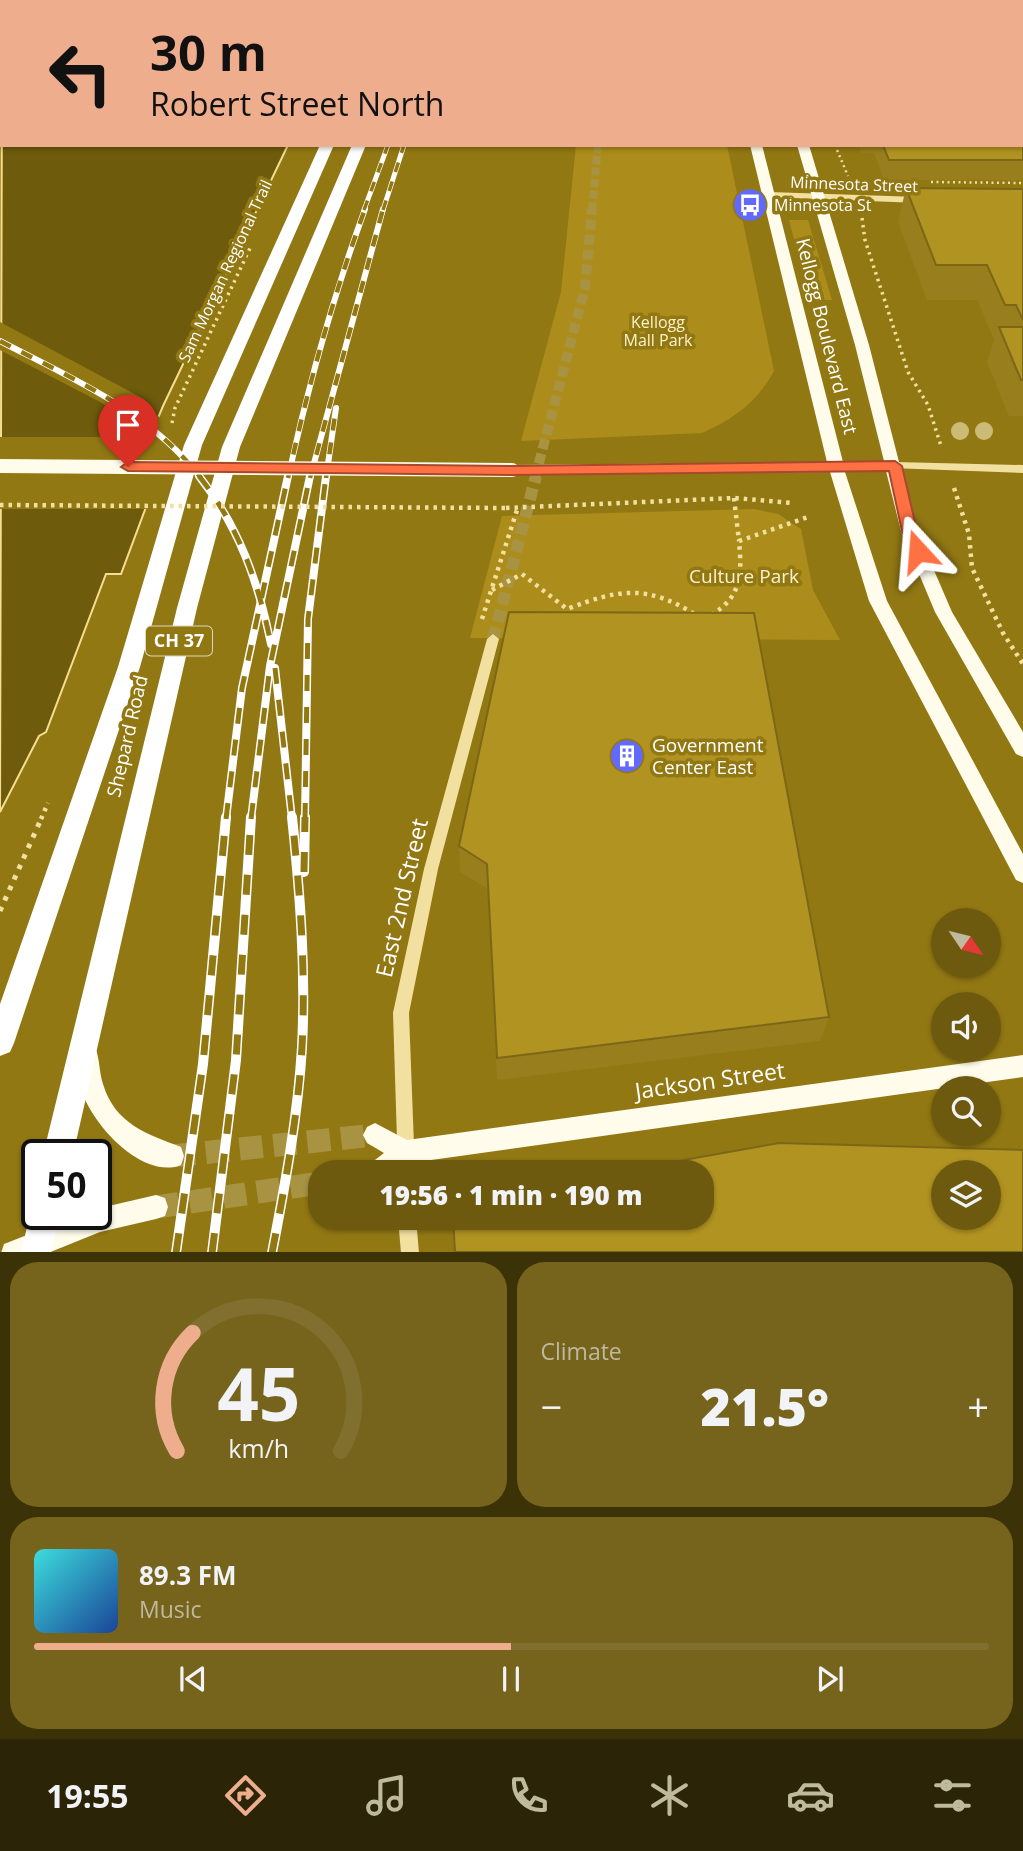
<!DOCTYPE html>
<html lang="en">
<head>
<meta charset="utf-8">
<style>
	body { margin:0; font-family:"Open Sans",sans-serif; background:#76631c; color:#f1f3f6; height:100vh; display:flex; flex-direction:column; font-size:26px; white-space:nowrap }
	* { box-sizing:border-box; margin:0 }
	p { font-size:23px; color:#bfb99e }
	.icon { flex:none; width:38px; height:38px; fill:none; stroke:currentColor; stroke-width:2; stroke-linecap:round; stroke-linejoin:round }
	.map { position:relative; height:1252px; overflow:hidden }
	.panel { display:flex; flex-direction:column; gap:10px; padding:10px; background:#3c3208; flex:1 }
	.panel>* { flex:none }
	.guide { position:absolute; left:0px; top:0px; width:1024px; height:147px; box-shadow:0 2px 5px #0004; background:#eead8d; color:#111; overflow:hidden }
	.needle { width:46px; rotate:125deg }
	.tools { position:absolute; left:931px; top:908px; display:grid; gap:14px }
	.tools a { display:grid; place-items:center; width:70px; height:70px; border-radius:50%; background:#6e5a0e; box-shadow:0 2px 5px #0004; font-size:35px }
	.speed { position:absolute; left:21px; top:1139px; display:flex; gap:14px; font-size:35px; font-weight:700; text-align:center }
	.speed>* { display:grid; place-content:center; width:91px; height:91px; border-radius:50%; background:#6e5a0e; box-shadow:0 2px 5px #0004; line-height:1 }
	.speed .limit { border:4px solid #111; border-radius:10px; background:#fff; color:#111 }
	.pin { position:absolute; display:grid; place-items:center; width:60px; height:60px; color:#fff; margin:-72px -30px; border-radius:50% 50% 50% 0; rotate:-45deg; box-shadow:0 0 7px #0007 }
	.pin .icon { rotate:45deg }
	.me { position:absolute; width:77px; margin:-38px; rotate:341deg; stroke-linejoin:round; filter:drop-shadow(0 0 5px #0008) }
	.turn { display:flex; align-items:center; gap:24px; height:147px; padding:0 35px; font-size:32px }
	.turn .icon { width:91px; height:91px; stroke-width:2.5 }
	.turn b { display:block; font-size:49px; line-height:60px }
	.big { font-size:52px; font-weight:800; line-height:1.1 }
	.panel .tile { flex:1; display:flex; flex-direction:column; justify-content:center; gap:10px; min-width:0; padding:0 24px; border-radius:28px; background:#76631c }
	.panel .dial { align-items:center; gap:0 }
	.dial svg { height:182px; overflow:visible; fill:none; stroke:#806f2e; stroke-width:7; stroke-linecap:round; text-anchor:middle }
	.dial text { fill:#f1f3f6; stroke:none }
	.song { display:flex; align-items:center; gap:21px }
	.cover { width:84px; height:84px; border-radius:10px; background:linear-gradient(135deg,hsl(180 70% 55%),hsl(220 70% 35%)) }
	.played { height:7px; border-radius:4px; background:linear-gradient(90deg,#eead8d 50%,#806f2e 50%) }
	.keys { display:flex; justify-content:space-around; direction:ltr }
	.heat { display:flex; justify-content:space-between; align-items:center; font-size:38px; direction:ltr }
	.panel .tiles { flex:1; display:grid; gap:10px; grid-template-columns:1fr 1fr }
	.tile:last-child { grid-column:span 2 }
	.trip { position:absolute; left:308px; top:1160px; width:406px; height:70px; border-radius:28px; background:#6e5a0e; box-shadow:0 2px 5px #0004; font-weight:800; line-height:70px; text-align:center }
	.tab-bar { display:flex; height:112px; justify-content:space-around; align-items:center; background:#2c2406; color:#bfb99e }
	.tab-bar .icon { width:49px; height:49px }
	.tab-bar .active { color:#eead8d }
	.tab-bar b { font-size:32px; color:#f1f3f6 }
	.map>svg:first-child { display:block }
	.green { fill:#ac8d1b }
	.water { fill:#6e5b0c; stroke:#f5de92; stroke-width:2 }
	.pier { fill:#927813 }
	.lines { fill:none; stroke-linecap:round; stroke-linejoin:round }
	.minor-tunnel-far2 { stroke:#a89342; stroke-width:8; stroke-dasharray:8 3.5; stroke-linecap:butt }
	.minor-tunnel-far1 { stroke:#a89342; stroke-width:10; stroke-dasharray:10 5; stroke-linecap:butt }
	.minor-tunnel { stroke:#a89342; stroke-width:12; stroke-dasharray:12 6; stroke-linecap:butt }
	.major-tunnel { stroke:#a89342; stroke-width:23; stroke-dasharray:23 11; stroke-linecap:butt }
	.path-far3 { stroke:#f2e0a0; stroke-width:2.5; stroke-dasharray:2 3.5; stroke-linecap:butt }
	.path-far2 { stroke:#f2e0a0; stroke-width:3.5; stroke-dasharray:2.5 4.5; stroke-linecap:butt }
	.path-far1 { stroke:#f2e0a0; stroke-width:4.5; stroke-dasharray:3.5 5; stroke-linecap:butt }
	.path { stroke:#f2e0a0; stroke-width:5; stroke-dasharray:4.5 7; stroke-linecap:butt }
	.minor { fill:#f2e0a0; fill-rule:evenodd }
	.major { fill:#fffceb; fill-rule:evenodd }
	.highway { fill:#fff; fill-rule:evenodd }
	.rail-far3-casing { stroke:#fff; stroke-width:5 }
	.rail-far2-casing { stroke:#fff; stroke-width:6 }
	.rail-far1-casing { stroke:#fff; stroke-width:8 }
	.rail-casing { stroke:#fff; stroke-width:10 }
	.rail-far3 { stroke:#927813; stroke-width:3.5; stroke-dasharray:10; stroke-linecap:butt }
	.rail-far2 { stroke:#927813; stroke-width:4.5; stroke-dasharray:12; stroke-linecap:butt }
	.rail-far1 { stroke:#927813; stroke-width:5; stroke-dasharray:16; stroke-linecap:butt }
	.rail { stroke:#927813; stroke-width:7; stroke-dasharray:20; stroke-linecap:butt }
	.path-bridge { stroke:#f2e0a0; stroke-width:4.5; stroke-dasharray:3.5 5; stroke-linecap:butt }
	.major-bridge { stroke:#fffceb; stroke-width:14 }
	.tree { fill:#cb7 }
	.wall { fill:#987e1c }
	.building { fill:#b19321; stroke:#7c6717; stroke-width:2; fill-rule:evenodd }
	.route { fill:#ff7043; stroke:#a6492c; stroke-width:2 }
	.labels { text-anchor:middle; stroke-width:7; stroke-linejoin:round; paint-order:stroke }
	.far-street-label { font-size:16px; fill:#fff; stroke:#927813 }
	.far-poi-label { font-size:16px; fill:#fff; stroke:#927813; text-anchor:start }
	.far-park-label { font-size:16px; fill:#fcf1c8; stroke:#927813 }
	.shield { fill:#927813; stroke:#ded6b8; stroke-width:2 }
	.shield-label { font-size:18px; font-weight:bold; fill:#fff }
	.street-label { font-size:19px; fill:#fff; stroke:#927813 }
	.park-label { font-size:19px; fill:#fcf1c8; stroke:#927813 }
	.poi-label { font-size:19px; fill:#fff; stroke:#927813; text-anchor:start }
	.near-street-label { font-size:23px; fill:#fff; stroke:#927813 }
</style>
</head>
<body>
<div class="map">
<svg width="1023" height="1253" viewBox="0 0 1023 1253">
	<rect width="100%" height="100%" fill="#927813"/>
	<g class="green">
		<path d="M576,145H727L774,371C757,402 734,419 702,433L521,441L561,292Z"/>
		<path d="M789,220H808L832,300H823L805,280Z"/>
		<path d="M754,509L778,514L801,529L813,590L840,640L470,638L502,516Z"/>
	</g>
	<g class="water">
		<path d="M85,0H389L82,2Z"/>
		<path d="M2,60V145H288L163,406L128,491H152L121,574H106L46,732L39,736L0,812Z"/>
	</g>
	<path class="pier" d="M0,322L144,399L142,404L162,419L133,488L155,489L149,509H0V437H148L102,403L0,350Z"/>
	<g class="lines">
		<path class="minor-tunnel-far2" d="M592,210L598,145"/>
		<path class="minor-tunnel-far1" d="M535,478L585,288L592,209"/>
		<path class="minor-tunnel" d="M493,639L536,476"/>
		<g class="major-tunnel">
			<path d="M172,1156L375,1135"/>
			<path d="M156,1207L320,1183"/>
		</g>
		<g class="path-far3">
			<path d="M48,2L50,0"/>
			<path d="M835,145L848,176"/>
			<path d="M931,182L1023,183"/>
		</g>
		<g class="path-far2">
			<path d="M862,218L865,240L908,372L928,405L941,446"/>
			<path d="M172,423L175,408L251,246"/>
		</g>
		<g class="path-far1">
			<path d="M954,488L969,534L972,568L1003,633L1023,664"/>
			<path d="M734,498L739,541"/>
			<path d="M506,508L734,498L793,503"/>
			<path d="M492,590L522,574L567,609C619,589 647,584 696,615"/>
			<path d="M711,615C742,597 742,574 739,541L808,517"/>
			<path d="M482,619L518,507"/>
			<path d="M41,819L48,803"/>
		</g>
		<path class="path" d="M0,911L42,817"/>
		<g class="minor">
			<path d="M612,0H618L611,2Z"/>
			<path d="M769,192L919,197L923,200L919,203L766,197L765,195Z"/>
			<path d="M895,462L1023,465V473L891,468L890,466Z"/>
			<path d="M493,634L499,639L438,869L409,1013L415,1172H398L393,1013L424,869L487,639Z"/>
			<path d="M398,1218H416L419,1253H401Z"/>
		</g>
		<g class="major">
			<rect x="716" y="0" width="10" height="2"/>
			<path d="M757,0H767L768,2H758Z"/>
			<path d="M750,145H762L843,462L884,461L855,345L797,145H809L869,345L899,462L903,466L901,469L917,531L952,612L1023,732V757L1016,754L935,612L901,531L886,471L845,472L887,601L1023,854V883L1016,880L869,601L830,472L512,475L504,470L512,465L827,462Z"/>
			<path d="M87,1044L95,1047C100,1059 99,1072 103,1084C115,1124 147,1134 181,1147L184,1156L181,1165C134,1184 59,1092 79,1047Z"/>
			<path d="M1023,1055V1077L410,1163L399,1172H368L371,1163L384,1153L367,1143L363,1135L367,1127L375,1123L407,1140Z"/>
			<path d="M156,1195L165,1198L168,1207L165,1216L156,1219L100,1232L48,1253H1L4,1244L81,1214H96V1209L100,1208Z"/>
		</g>
		<g class="highway">
			<path d="M415,0H427L414,2Z"/>
			<path d="M445,0H457L443,2Z"/>
			<path d="M320,145H334L202,445L140,667L14,1043L10,1052L0,1056V1004L118,667L184,445Z"/>
			<path d="M352,145H366L240,447L197,608L73,1155H43L177,608L222,447Z"/>
			<path d="M37,1202V1214H60L51,1253H21L30,1214Z"/>
		</g>
		<g class="rail-far3-casing">
			<g id="rail-far3">
				<path d="M472,2L474,0"/>
				<path d="M364,210L388,145"/>
				<path d="M383,210L404,145"/>
			</g>
		</g>
		<g class="rail-far2-casing">
			<g id="rail-far2">
				<path d="M0,341C73,379 149,411 201,478"/>
				<path d="M288,478C308,386 333,297 365,209"/>
				<path d="M310,478L383,209"/>
				<path d="M326,478L336,408"/>
			</g>
		</g>
		<g class="rail-far1-casing">
			<g id="rail-far1">
				<path d="M199,476C239,527 258,581 271,644"/>
				<path d="M275,668L292,819"/>
				<path d="M226,819L242,688L288,476"/>
				<path d="M251,819L270,666L310,476"/>
				<path d="M305,819L308,619L326,476"/>
			</g>
		</g>
		<g class="rail-casing">
			<g id="rail">
				<path d="M304,872L305,817"/>
				<path d="M176,1253L203,1064L226,817"/>
				<path d="M212,1253L236,1060L251,817"/>
				<path d="M272,1253C285,1185 298,1116 302,1047C306,970 300,893 292,817"/>
			</g>
		</g>
		<use href="#rail-far3" class="rail-far3"/>
		<use href="#rail-far2" class="rail-far2"/>
		<use href="#rail-far1" class="rail-far1"/>
		<use href="#rail" class="rail"/>
		<path class="path-bridge" d="M0,505L506,508"/>
		<path class="major-bridge" d="M0,466L512,470"/>
	</g>
	<g class="tree">
		<circle cx="960" cy="431" r="9"/>
		<circle cx="984" cy="431" r="9"/>
	</g>
	<g class="wall">
		<path d="M0,0H15V2H2V19H0Z"/>
		<path d="M804,0H928L927,2H803Z"/>
		<path d="M935,0H1023V180H884L874,153H861L858,145H1022V2H936Z"/>
		<path d="M906,188L1023,189V416H1009L987,362L994,340L977,300H927L898,222Z"/>
		<path d="M459,846L829,1017L820,1041L497,1080L488,889L460,872Z"/>
	</g>
	<g class="building">
		<path d="M0,0H7L2,2V7H0Z"/>
		<rect x="1022" y="2" width="1" height="21"/>
		<path d="M1022,35H1023V87L1022,86Z"/>
		<path d="M1022,136L1023,138V160H889L883,145H1022Z"/>
		<path d="M906,188L1023,189V320L1016,305H1005L987,265H936Z"/>
		<path d="M999,327H1023V380H1021Z"/>
		<path d="M509,612L754,613L829,1017L497,1058L487,864L459,846Z"/>
		<path d="M779,1143L1023,1150V1252H455L453,1218H702V1172H616ZM943,1172H989V1218H943Z"/>
	</g>
	<path class="route" d="M895,461L902,466L917,531L926,551L918,556L913,555L902,531L889,471L512,475L128,471L121,467L128,462L512,466Z"/>
	<defs>
		<g id="bus-disc" transform="scale(1.75)"><circle r="9.5" fill="#6169ff" stroke="#927813"/><path d="M-5-6H5V4H4V6H2V4H-2V6H-4V4H-5ZM-3.5-4V0h7V-4ZM-3.5 1.2v1.5H-2V1.2ZM2 1.2v1.5H3.5V1.2Z" fill="#fff"/></g>
		<g id="building-disc" transform="scale(1.75)"><circle r="9.5" fill="#6169ff" stroke="#927813"/><path d="M-4-6H4V6H1V3H-1V6H-4ZM-2.5-4.3h1.7v1.8h-1.7ZM.8-4.3h1.7v1.8H.8ZM-2.5-1h1.7V.8h-1.7ZM.8-1h1.7V.8H.8Z" fill="#fff"/></g>
	</defs>
	<g fill-rule="evenodd">
		<use href="#bus-disc" x="750" y="205"/>
		<use href="#building-disc" x="627" y="756"/>
	</g>
	<g class="labels">
		<g class="far-street-label">
			<text transform="translate(854 184) rotate(2)" y="6">Minnesota Street</text>
			<text transform="translate(225 271) rotate(-65)" y="6">Sam Morgan Regional Trail</text>
		</g>
		<g class="far-poi-label">
			<text x="774" y="211">Minnesota St</text>
		</g>
		<g class="far-park-label">
			<text x="658" y="328">Kellogg<tspan x="658" dy="18">Mall Park</tspan></text>
		</g>
		<rect class="shield" x="146" y="626.5" width="66" height="29" rx="5"/>
		<g class="shield-label">
			<text x="179" y="647">CH 37</text>
		</g>
		<g class="street-label">
			<text transform="translate(827 336) rotate(76)" y="7">Kellogg Boulevard East</text>
			<text transform="translate(127 736) rotate(-77)" y="7">Shepard Road</text>
		</g>
		<g class="park-label">
			<text x="744" y="583">Culture Park</text>
		</g>
		<g class="poi-label">
			<text x="652" y="752">Government<tspan x="652" dy="22">Center East</tspan></text>
		</g>
		<g class="near-street-label">
			<text transform="translate(402 898) rotate(-77)" y="8">East 2nd Street</text>
			<text transform="translate(710 1081) rotate(-8)" y="8">Jackson Street</text>
		</g>
	</g>
</svg>
<div class="tools">
<a><svg class="needle" viewBox="-14 -14 28 28"><path d="M0-13l5 13h-10z" fill="#e53935"/><path d="M0 13l5-13h-10z" fill="#bfb99e"/></svg></a>
<a><svg class="icon" aria-label="sound" viewBox="0 0 24 24"><path d="M4 9h4l5-4v14l-5-4H4zM17 9q2 3 0 6"/></svg></a>
<a><svg class="icon" aria-label="search" viewBox="0 0 24 24"><circle cx="10" cy="10" r="6"/><path d="M15 15l6 6"/></svg></a>
<a><svg class="icon" aria-label="layers" viewBox="0 0 24 24"><path d="M12 4l9 5-9 5-9-5zM3 14l9 5 9-5"/></svg></a>
</div>
<div class="speed"><div class="limit">50</div></div>
<div class="pin" style="left:128px;top:467px;background:#d93025"><svg class="icon" aria-label="arrive" viewBox="0 0 24 24"><path d="M6 21V4h12l-3 4 3 4H6"/></svg></div>
<svg class="me" style="left:918px;top:551px" viewBox="-20 -20 40 40"><path d="M0-17L14 15 0 8-14 15z" fill="#ff7043" stroke="#fff" stroke-width="4"/></svg>
<div class="trip">19:56 · 1 min · 190 m</div>
<div class="guide">
<div class="turn"><svg class="icon" aria-label="left" viewBox="0 0 24 24"><path d="M17 20v-9H6M10 6l-5 5 5 5"/></svg><div><b>30 m</b>Robert Street North</div></div>
</div>
</div>
<section class="panel">
<div class="tiles">
<div class="tile dial"><svg viewBox="0 0 100 80">
<path d="M14 69A42 42 0 1 1 86 69"/>
<path d="M14 69A42 42 0 0 1 21 17" stroke="#eead8d"/>
<text x="50" y="56" font-size="32" font-weight="700">45</text>
<text x="50" y="72" font-size="11">km/h</text>
</svg></div>
<div class="tile"><p>Climate</p>
<div class="heat"><a>−</a><b class="big">21.5°</b><a>+</a></div>
</div>
<div class="tile">
<div class="song"><i class="cover"></i><div><b>89.3 FM</b><p>Music</p></div></div>
<div class="played"></div>
<div class="keys"><svg class="icon" aria-label="previous" viewBox="0 0 24 24"><path d="M18 5L8 12l10 7zM5 5v14"/></svg><svg class="icon" aria-label="pause" viewBox="0 0 24 24"><path d="M8 5v14M16 5v14"/></svg><svg class="icon" aria-label="next" viewBox="0 0 24 24"><path d="M6 5l10 7-10 7zM19 5v14"/></svg></div>
</div>
</div>
</section>
<nav class="tab-bar">
<b>19:55</b>
<svg class="icon active" aria-label="directions" viewBox="0 0 24 24"><path d="M12 3l9 9-9 9-9-9zM9 14v-3h6M13 9l2 2-2 2"/></svg>
<svg class="icon" aria-label="music" viewBox="0 0 24 24"><path d="M9 18V5l10-2v13"/><circle cx="6" cy="18" r="3"/><circle cx="16" cy="16" r="3"/></svg>
<svg class="icon" aria-label="phone" viewBox="0 0 24 24"><path d="M5 4h4l2 5-3 2q2 4 5 5l2-3 5 2v4C11 20 4 13 5 4z"/></svg>
<svg class="icon" aria-label="climate" viewBox="0 0 24 24"><path d="M12 3v18M4 7l16 10M4 17L20 7"/></svg>
<svg class="icon" aria-label="car" viewBox="0 0 24 24"><path d="M5 17H2v-5l4-1 3-4h7l3 4 3 1v5h-3M9 17h6M6 11h13"/><circle cx="7" cy="17" r="2"/><circle cx="17" cy="17" r="2"/></svg>
<svg class="icon" aria-label="filters" viewBox="0 0 24 24"><path d="M4 7h16M4 17h16"/><circle cx="9" cy="7" r="2"/><circle cx="15" cy="17" r="2"/></svg>
</nav>
</body>
</html>
